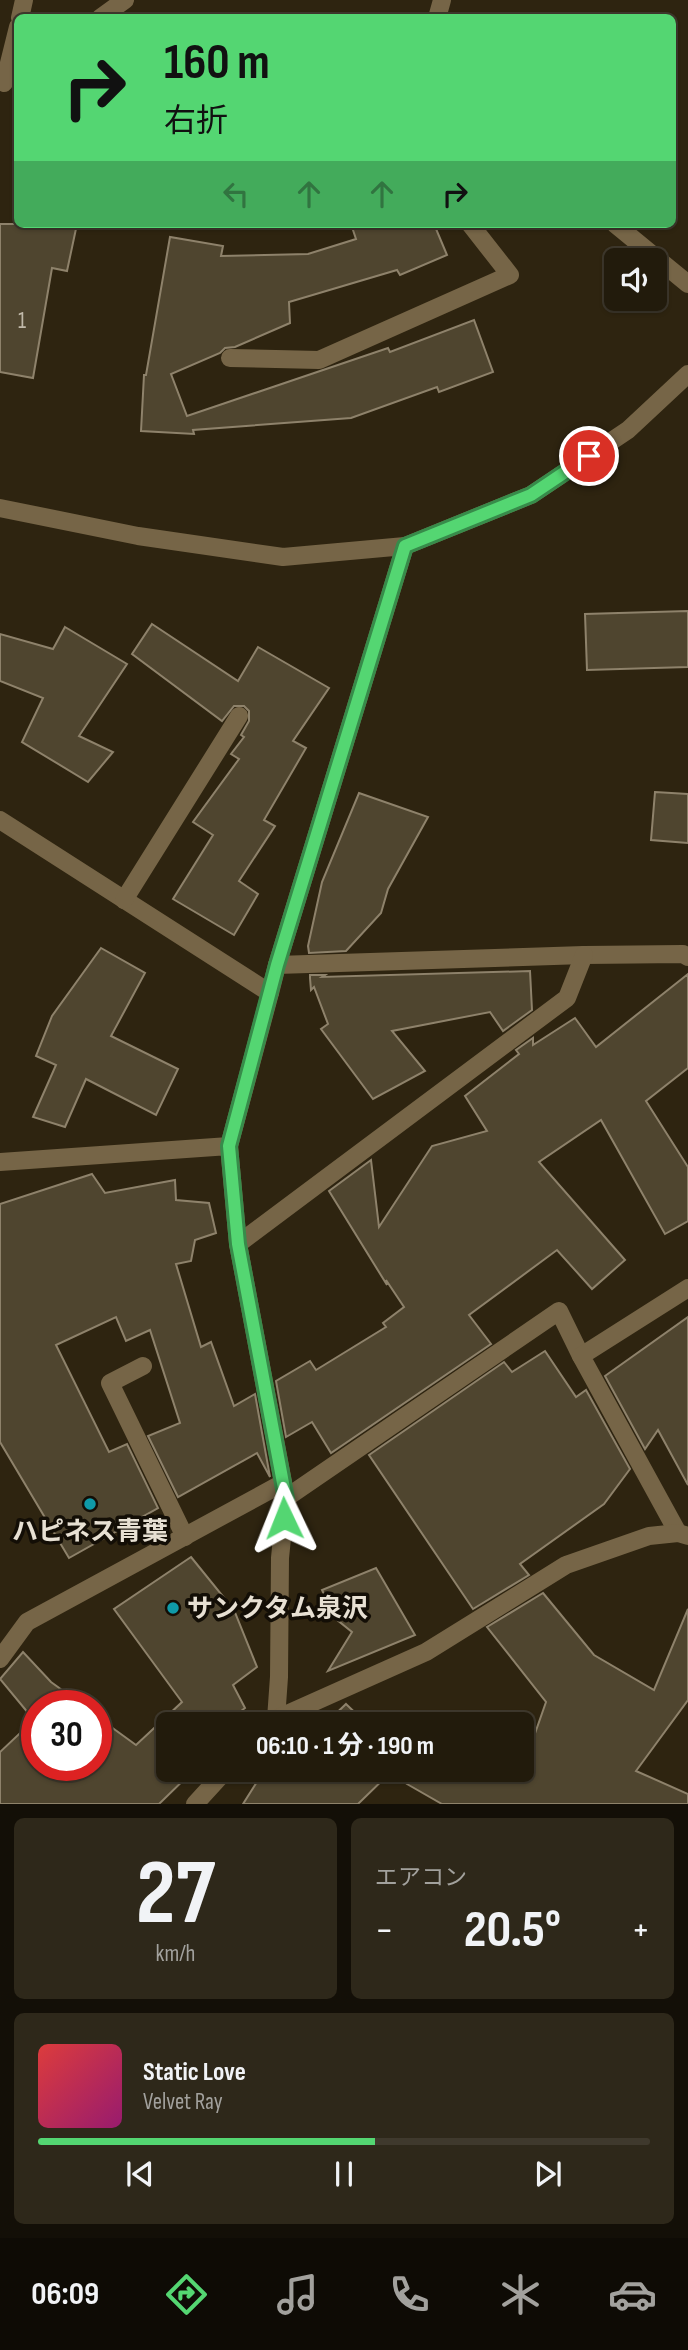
<!DOCTYPE html>
<html lang="ja">
<head>
<meta charset="utf-8">
<style>
	body { margin:0; font-family:"Sofia Sans Condensed","Noto Sans JP",sans-serif; background:#2e281a; color:#f1f3f6; height:100vh; display:flex; flex-direction:column; font-size:26px; white-space:nowrap }
	* { box-sizing:border-box; margin:0 }
	p { font-size:23px; color:#a2a19d }
	.icon { flex:none; width:38px; height:38px; fill:none; stroke:currentColor; stroke-width:2; stroke-linecap:round; stroke-linejoin:round }
	.map { position:relative; height:1804px; overflow:hidden }
	.side { display:flex; flex-direction:column; gap:14px; padding:14px; background:#130f07; flex:1 }
	.side>* { flex:none }
	.hud { position:absolute; left:14px; top:14px; width:662px; height:214px; border-radius:10px; box-shadow:0 2px 5px #0004,0 0 0 2px #3f392d; background:#54d672; color:#111; overflow:hidden }
	.buttons { position:absolute; left:604px; top:248px; display:grid; gap:14px }
	.buttons a { display:grid; place-items:center; width:63px; height:63px; border-radius:10px; background:#221b0c; box-shadow:0 2px 5px #0004,0 0 0 2px #3f392d; font-size:35px }
	.speed { position:absolute; left:21px; top:1690px; display:flex; gap:14px; font-size:35px; font-weight:700; text-align:center }
	.speed>* { display:grid; place-content:center; width:91px; height:91px; border-radius:50%; background:#221b0c; box-shadow:0 2px 5px #0004,0 0 0 2px #3f392d; line-height:1 }
	.speed .limit { border:10px solid #d22; background:#fff; color:#111 }
	.pin { position:absolute; display:grid; place-items:center; width:60px; height:60px; color:#fff; margin:-30px; border:4px solid #fff; border-radius:50%; box-shadow:0 2px 7px #0007 }
	.me { position:absolute; width:77px; margin:-38px; rotate:358deg; stroke-linejoin:round; filter:drop-shadow(0 0 5px #0008) }
	.turn { display:flex; align-items:center; gap:24px; height:147px; padding:0 35px; font-size:32px }
	.turn .icon { width:91px; height:91px; stroke-width:2.5 }
	.turn b { display:block; font-size:49px; line-height:60px }
	.lanes { display:flex; align-items:center; height:66px; padding:0 35px; background:#0003; justify-content:center; gap:35px; direction:ltr }
	.lanes .off { opacity:.35 }
	.big { font-size:52px; font-weight:700; line-height:1.1 }
	.side .widget { flex:1; display:flex; flex-direction:column; justify-content:center; gap:10px; min-width:0; padding:0 24px; border-radius:10px; background:#2e281a }
	.side .dial { align-items:center; gap:0 }
	.dial b { font-size:91px; line-height:1 }
	.song { display:flex; align-items:center; gap:21px }
	.cover { width:84px; height:84px; border-radius:10px; background:linear-gradient(135deg,hsl(0 70% 55%),hsl(320 70% 35%)) }
	.played { height:7px; border-radius:4px; background:linear-gradient(90deg,#54d672 55%,#3f392d 55%) }
	.keys { display:flex; justify-content:space-around; direction:ltr }
	.heat { display:flex; justify-content:space-between; align-items:center; font-size:38px; direction:ltr }
	.side .tiles { flex:1; display:grid; gap:14px; grid-template-columns:1fr 1fr }
	.widget:last-child { grid-column:span 2 }
	.trip { position:absolute; left:156px; top:1712px; width:378px; height:70px; border-radius:10px; background:#221b0c; box-shadow:0 2px 5px #0004,0 0 0 2px #3f392d; font-weight:700; line-height:70px; text-align:center }
	.dock { display:flex; height:112px; justify-content:space-around; align-items:center; background:#0e0b05; color:#a2a19d }
	.dock .icon { width:49px; height:49px }
	.dock .current { color:#54d672 }
	.dock b { font-size:32px; color:#f1f3f6 }
	.map>svg:first-child { display:block }
	.building { fill:#4f452f; stroke:#8e826b; stroke-width:2 }
	.lines { fill:none; stroke-linecap:round; stroke-linejoin:round }
	.service { stroke:#766547; stroke-width:18 }
	.minor { stroke:#766547; stroke-width:18 }
	.tertiary { stroke:#766547; stroke-width:18 }
	.route-casing { stroke:#378b4a; stroke-width:18 }
	.route { stroke:#54d672; stroke-width:12 }
	.culture-dot { fill:#0f9aa8; stroke:#130e06; stroke-width:2.5 }
	.labels { text-anchor:middle; stroke-width:7; stroke-linejoin:round; paint-order:stroke }
	.number-label { font-size:23px; fill:#c1b9aa }
	.poi-label { font-size:26px; font-weight:bold; fill:#e7e0d3; stroke:#130e06 }
</style>
</head>
<body>
<div class="map">
<svg width="688" height="1804" viewBox="0 0 688 1804">
	<rect width="100%" height="100%" fill="#2e2410"/>
	<g class="building">
		<path d="M0,224H77L67,271L52,268L33,378L0,372Z"/>
		<path d="M351,224H434L447,255L400,275L397,270L289,302L290,323L235,347L225,348L220,353L171,374L187,416L388,348L390,352L474,320L493,372L439,392L437,387L351,418L193,430L194,434L141,431L144,375H146L170,237L223,246L221,256L308,254L356,239Z"/>
		<path d="M688,611V667L587,670L585,614Z"/>
		<path d="M152,624L238,681L258,647L329,688L293,741L306,748L264,820L275,826L239,881L258,894L234,935L173,899L213,835L193,822L239,759L231,754L244,737L241,735L249,721V711L244,706H234L222,721L132,654Z"/>
		<path d="M65,627L127,664L79,736L113,752L88,782L22,742L43,698L0,681V634L53,649Z"/>
		<path d="M655,792L688,794V843L651,840Z"/>
		<path d="M359,793L428,817L388,889L381,913L346,951L309,953L308,946L322,882Z"/>
		<path d="M101,948L145,973L111,1036L178,1069L156,1115L86,1079L65,1127L33,1117L56,1065L36,1056L52,1016Z"/>
		<path d="M530,971L532,1010L503,1031L490,1012L392,1031L425,1071L373,1099L321,1029L328,1024L314,987L311,990L310,978V975H325L322,977Z"/>
		<path d="M688,974V1068L646,1101L688,1167V1221L665,1234L601,1120L539,1162L625,1260L592,1289L557,1250L469,1315L491,1344L331,1453L312,1422L286,1437L276,1381L310,1361L316,1370L386,1327L383,1323L404,1307L386,1280L387,1285L329,1191L371,1160L379,1227L432,1146L487,1131L465,1096L519,1054L516,1050L533,1038V1045L575,1018L596,1047Z"/>
		<path d="M92,1174L105,1193L175,1180L176,1200L209,1203L216,1233L195,1240L191,1261L176,1264L201,1347L211,1342L234,1406L255,1394L270,1477L257,1453L178,1497L148,1436L180,1423L150,1330L126,1341L116,1317L56,1345L109,1452L127,1444L158,1508L69,1558L0,1442V1204Z"/>
		<path d="M688,1317V1485L658,1430L645,1449L605,1376Z"/>
		<path d="M545,1351L576,1397L586,1390L630,1469L604,1504L520,1564L529,1575L473,1609L369,1455L504,1362L512,1372Z"/>
		<path d="M191,1557L234,1610L257,1667L233,1685L245,1708L224,1724H168V1765L163,1769H195L159,1804H0V1752L34,1720L0,1679L23,1652L51,1682L84,1706H37V1766H96V1716L136,1745L182,1702L114,1609Z"/>
		<path d="M376,1568L415,1635L328,1671L352,1632L336,1619L322,1590Z"/>
		<path d="M543,1593L594,1655L654,1690L688,1609V1700L636,1771L688,1794V1804H442L407,1784L417,1769H522V1757L526,1759L546,1702L487,1627Z"/>
		<path d="M346,1704L367,1724H325Z"/>
		<path d="M265,1769H394L358,1804H243Z"/>
	</g>
	<g class="lines">
		<g class="service">
			<path d="M143,1366L110,1383L185,1537"/>
			<path d="M0,1659L27,1622L283,1483"/>
		</g>
		<g class="minor">
			<path d="M20,18L24,0"/>
			<path d="M100,18L125,0"/>
			<path d="M437,18L442,0"/>
			<path d="M4,83L18,27"/>
			<path d="M615,224L688,284"/>
			<path d="M230,358L319,360L510,275L470,224"/>
			<path d="M0,820L270,993L229,1146"/>
			<path d="M124,900L239,716"/>
			<path d="M277,965L405,546"/>
			<path d="M270,993L277,965L584,955L683,954L688,957"/>
			<path d="M0,1162L229,1146L238,1244L286,1498L280,1558L279,1677L276,1719L271,1724"/>
			<path d="M238,1244L567,998L584,955"/>
			<path d="M286,1498L559,1311L581,1356"/>
			<path d="M678,1533L581,1356L688,1288"/>
			<path d="M276,1719L426,1652L566,1565L649,1536L678,1533L688,1536"/>
			<path d="M195,1804L227,1769"/>
		</g>
		<path class="tertiary" d="M0,508L138,536L283,557L405,546L531,495L628,430L688,374"/>
	</g>
	<g class="lines">
		<g class="route-casing">
			<path id="route" d="M284,1518L286,1499L238,1244L229,1146L277,965L405,546L531,495L589,456"/>
		</g>
		<use href="#route" class="route"/>
	</g>
	<g class="culture-dot">
		<circle cx="90" cy="1504" r="7"/>
		<circle cx="173" cy="1608" r="7"/>
	</g>
	<g class="labels">
		<g class="number-label">
			<text x="22" y="328">1</text>
		</g>
		<g class="poi-label">
			<text x="90" y="1540">ハピネス青葉</text>
			<text x="187" y="1617" text-anchor="start">サンクタム泉沢</text>
		</g>
	</g>
</svg>
<div class="buttons">
<a><svg class="icon" aria-label="sound" viewBox="0 0 24 24"><path d="M4 9h4l5-4v14l-5-4H4zM17 9q2 3 0 6"/></svg></a>
</div>
<div class="speed"><div class="limit">30</div></div>
<div class="pin" style="left:589px;top:456px;background:#d93025"><svg class="icon" aria-label="arrive" viewBox="0 0 24 24"><path d="M6 21V4h12l-3 4 3 4H6"/></svg></div>
<svg class="me" style="left:284px;top:1518px" viewBox="-20 -20 40 40"><path d="M0-17L14 15 0 8-14 15z" fill="#54d672" stroke="#fff" stroke-width="4"/></svg>
<div class="trip">06:10 · 1 分 · 190 m</div>
<div class="hud">
<div class="turn"><svg class="icon" aria-label="right" viewBox="0 0 24 24"><path d="M7 20v-9h11M14 6l5 5-5 5"/></svg><div><b>160 m</b>右折</div></div>
<div class="lanes"><svg class="icon off" aria-label="left" viewBox="0 0 24 24"><path d="M17 20v-9H6M10 6l-5 5 5 5"/></svg><svg class="icon off" aria-label="ahead" viewBox="0 0 24 24"><path d="M12 20V5M6 11l6-6 6 6"/></svg><svg class="icon off" aria-label="ahead" viewBox="0 0 24 24"><path d="M12 20V5M6 11l6-6 6 6"/></svg><svg class="icon" aria-label="right" viewBox="0 0 24 24"><path d="M7 20v-9h11M14 6l5 5-5 5"/></svg></div>
</div>
</div>
<section class="side">
<div class="tiles">
<div class="widget dial"><b>27</b><p>km/h</p></div>
<div class="widget"><p>エアコン</p>
<div class="heat"><a>−</a><b class="big">20.5°</b><a>+</a></div>
</div>
<div class="widget">
<div class="song"><i class="cover"></i><div><b>Static Love</b><p>Velvet Ray</p></div></div>
<div class="played"></div>
<div class="keys"><svg class="icon" aria-label="previous" viewBox="0 0 24 24"><path d="M18 5L8 12l10 7zM5 5v14"/></svg><svg class="icon" aria-label="pause" viewBox="0 0 24 24"><path d="M8 5v14M16 5v14"/></svg><svg class="icon" aria-label="next" viewBox="0 0 24 24"><path d="M6 5l10 7-10 7zM19 5v14"/></svg></div>
</div>
</div>
</section>
<nav class="dock">
<b>06:09</b>
<svg class="icon current" aria-label="directions" viewBox="0 0 24 24"><path d="M12 3l9 9-9 9-9-9zM9 14v-3h6M13 9l2 2-2 2"/></svg>
<svg class="icon" aria-label="music" viewBox="0 0 24 24"><path d="M9 18V5l10-2v13"/><circle cx="6" cy="18" r="3"/><circle cx="16" cy="16" r="3"/></svg>
<svg class="icon" aria-label="phone" viewBox="0 0 24 24"><path d="M5 4h4l2 5-3 2q2 4 5 5l2-3 5 2v4C11 20 4 13 5 4z"/></svg>
<svg class="icon" aria-label="climate" viewBox="0 0 24 24"><path d="M12 3v18M4 7l16 10M4 17L20 7"/></svg>
<svg class="icon" aria-label="car" viewBox="0 0 24 24"><path d="M5 17H2v-5l4-1 3-4h7l3 4 3 1v5h-3M9 17h6M6 11h13"/><circle cx="7" cy="17" r="2"/><circle cx="17" cy="17" r="2"/></svg>
</nav>
</body>
</html>
